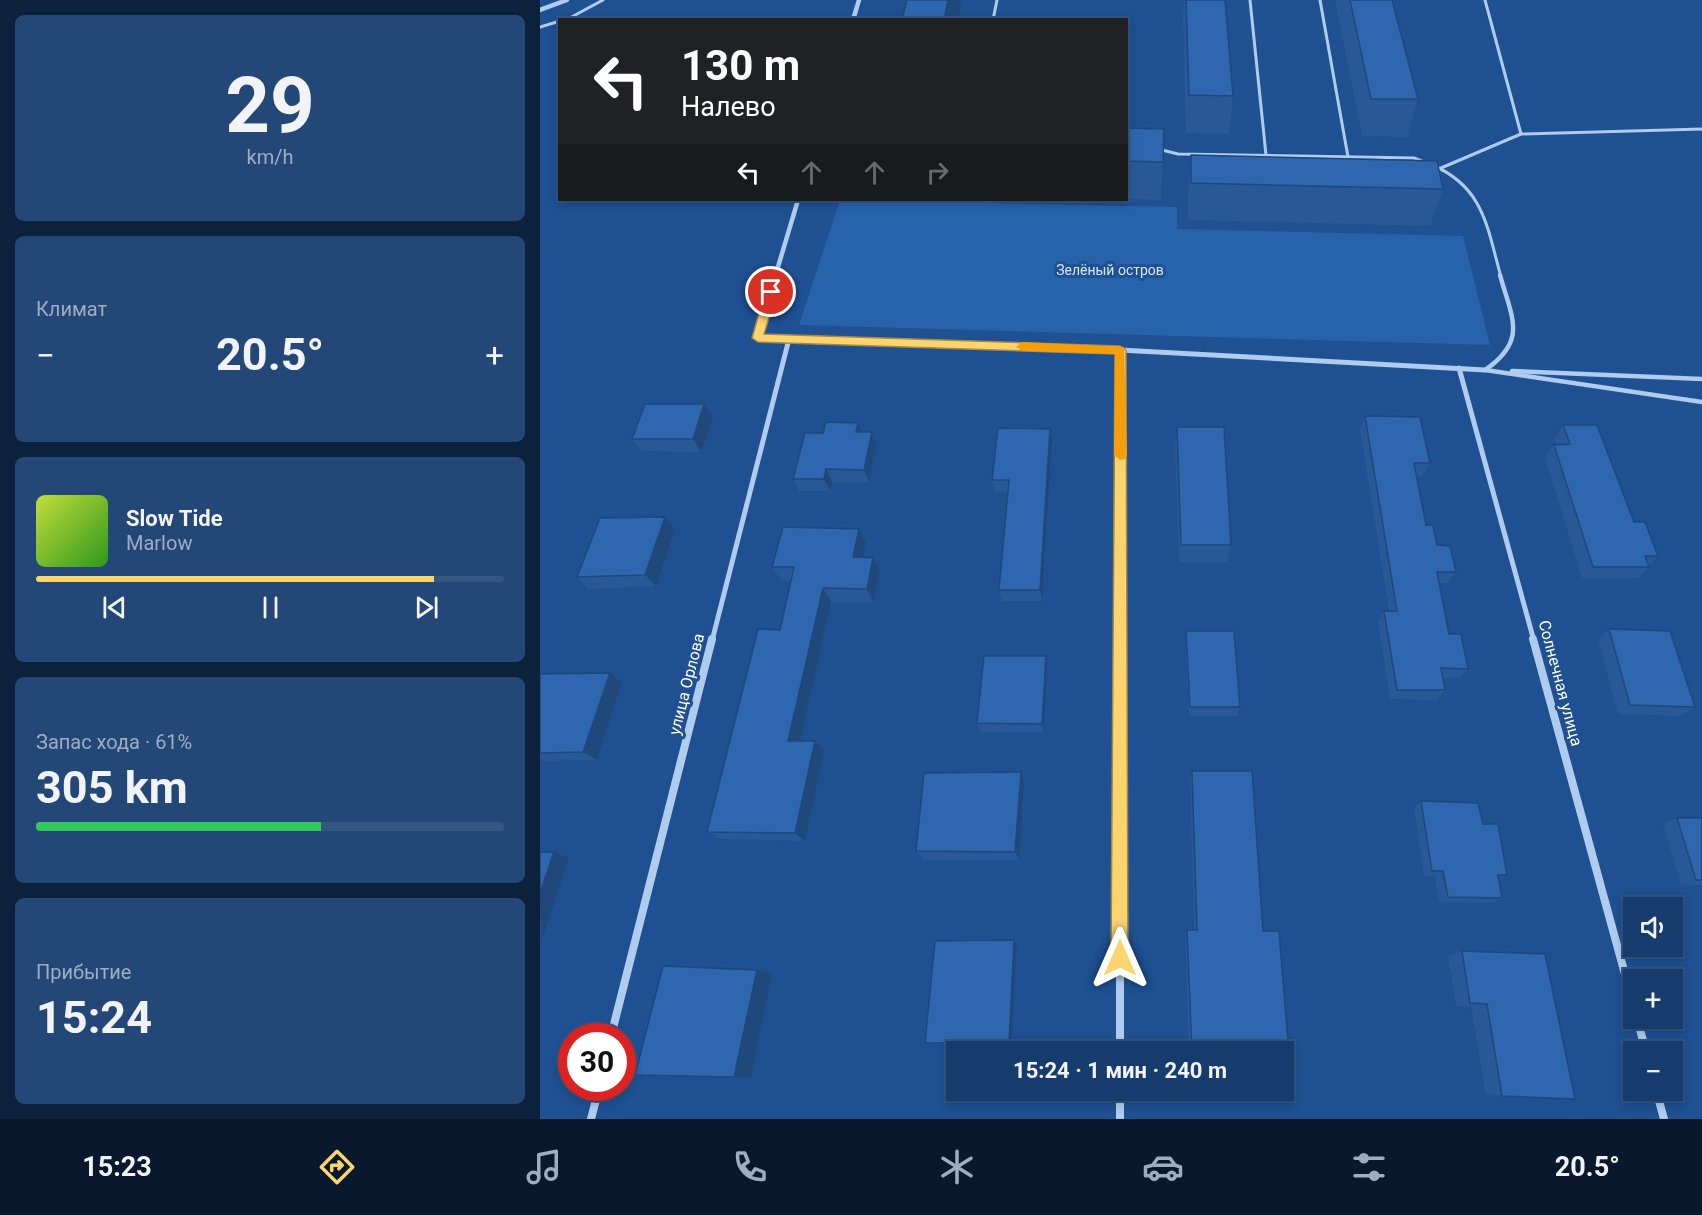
<!DOCTYPE html>
<html lang="ru">
<head>
<meta charset="utf-8">
<style>
	body { margin:0; font-family:Roboto,sans-serif; background:#234776; color:#f1f3f6; height:100vh; display:flex; flex-direction:column; font-size:22px; white-space:nowrap }
	* { box-sizing:border-box; margin:0 }
	p { font-size:20px; color:#9eadc2 }
	.icon { flex:none; width:33px; height:33px; fill:none; stroke:currentColor; stroke-width:2; stroke-linecap:round; stroke-linejoin:round }
	.map { position:relative; flex:1; overflow:hidden }
	.panel { display:flex; flex-direction:column; gap:15px; padding:15px; background:#0c213c; width:540px }
	.panel>* { flex:none }
	.hud { position:absolute; left:18px; top:18px; width:570px; height:183px; border-radius:0px; box-shadow:0 3px 9px #0003,0 0 0 2px #355681; background:#202124; color:#fff; overflow:hidden }
	.fabs { position:absolute; left:1083px; top:897px; display:grid; gap:12px }
	.fabs a { display:grid; place-items:center; width:60px; height:60px; border-radius:0px; background:#163c6e; box-shadow:0 3px 9px #0003,0 0 0 2px #355681; font-size:30px }
	.speed { position:absolute; left:18px; top:1023px; display:flex; gap:12px; font-size:30px; font-weight:700; text-align:center }
	.speed>* { display:grid; place-content:center; width:78px; height:78px; border-radius:50%; background:#163c6e; box-shadow:0 3px 9px #0003,0 0 0 2px #355681; line-height:1 }
	.speed .limit { border:9px solid #d22; background:#fff; color:#111 }
	.pin { position:absolute; display:grid; place-items:center; width:51px; height:51px; color:#fff; margin:-26px; border:3px solid #fff; border-radius:50%; box-shadow:0 2px 6px #0007 }
	.me { position:absolute; width:66px; margin:-33px; rotate:0deg; stroke-linejoin:round; filter:drop-shadow(0 0 4px #0008) }
	.turn { display:flex; align-items:center; gap:21px; height:126px; padding:0 24px; font-size:27px }
	.turn .icon { width:78px; height:78px; stroke-width:2.5 }
	.turn b { display:block; font-size:42px; line-height:51px }
	.lanes { display:flex; align-items:center; height:57px; padding:0 24px; background:#0003; justify-content:center; gap:30px; direction:ltr }
	.lanes .off { opacity:.35 }
	.big { font-size:45px; font-weight:700; line-height:1.1 }
	.panel .widget { flex:1; display:flex; flex-direction:column; justify-content:center; gap:9px; min-width:0; padding:0 21px; border-radius:9px; background:#234776 }
	.panel .dial { align-items:center; gap:0 }
	.dial b { font-size:78px; line-height:1 }
	.song { display:flex; align-items:center; gap:18px }
	.cover { width:72px; height:72px; border-radius:9px; background:linear-gradient(135deg,hsl(70 70% 55%),hsl(110 70% 35%)) }
	.played { height:6px; border-radius:3px; background:linear-gradient(90deg,#fcd46e 85%,#355681 85%) }
	.keys { display:flex; justify-content:space-around; direction:ltr }
	.heat { display:flex; justify-content:space-between; align-items:center; font-size:33px; direction:ltr }
	.charge { height:9px; border-radius:4px; background:linear-gradient(90deg,#34c759 61%,#355681 0) }
	.trip { position:absolute; left:406px; top:1041px; width:348px; height:60px; border-radius:0px; background:#163c6e; box-shadow:0 3px 9px #0003,0 0 0 2px #355681; font-weight:700; line-height:60px; text-align:center }
	.tab-bar { display:flex; height:96px; justify-content:space-around; align-items:center; background:#09182c; color:#9eadc2 }
	.tab-bar .icon { width:42px; height:42px }
	.tab-bar .current { color:#fcd46e }
	.tab-bar b { font-size:27px; color:#f1f3f6 }
	main { display:flex; flex:1; min-height:0 }
	.map>svg:first-child { display:block }
	.green { fill:#2862aa }
	.lines { fill:none; stroke-linecap:round; stroke-linejoin:round }
	.lane-far1 { stroke:#afcbee; stroke-width:3 }
	.lane { stroke:#afcbee; stroke-width:4.5 }
	.street-far2 { stroke:#afcbee; stroke-width:4.5 }
	.street-far1 { stroke:#afcbee; stroke-width:5 }
	.street { stroke:#afcbee; stroke-width:8 }
	.wall { fill:#285996 }
	.shaded-wall { fill:#20487a }
	.building { fill:#2e67af; stroke:#20487a; stroke-width:1.5 }
	.route { fill:#fcd46e; stroke:#a48a48; stroke-width:1.5 }
	.slow { fill:#f59e0b }
	.labels { text-anchor:middle; stroke-width:6; stroke-linejoin:round; paint-order:stroke }
	.far-park-label { font-size:14px; fill:#d5e6fa; stroke:#1e5092 }
	.street-label { font-size:16px; fill:#fff; stroke:#1e5092 }
</style>
</head>
<body>
<main>
<section class="panel">
<div class="widget dial"><b>29</b><p>km/h</p></div>
<div class="widget"><p>Климат</p>
<div class="heat"><a>−</a><b class="big">20.5°</b><a>+</a></div>
</div>
<div class="widget">
<div class="song"><i class="cover"></i><div><b>Slow Tide</b><p>Marlow</p></div></div>
<div class="played"></div>
<div class="keys"><svg class="icon" aria-label="previous" viewBox="0 0 24 24"><path d="M18 5L8 12l10 7zM5 5v14"/></svg><svg class="icon" aria-label="pause" viewBox="0 0 24 24"><path d="M8 5v14M16 5v14"/></svg><svg class="icon" aria-label="next" viewBox="0 0 24 24"><path d="M6 5l10 7-10 7zM19 5v14"/></svg></div>
</div>
<div class="widget"><p>Запас хода · 61%</p><b class="big">305 km</b><div class="charge"></div></div>
<div class="widget"><p>Прибытие</p><b class="big">15:24</b></div>
</section>
<div class="map">
<svg width="1162" height="1119" viewBox="0 0 1162 1119">
	<rect width="100%" height="100%" fill="#1e5092"/>
	<path class="green" d="M300,200L637,207V229L923,236L950,345L259,325Z"/>
	<g class="lines">
		<g class="lane-far1">
			<path d="M710,0L726,155"/>
			<path d="M780,0L808,157"/>
			<path d="M945,0L981,134"/>
			<path d="M26,20L63,0"/>
			<path d="M453,20L457,0"/>
			<path d="M0,27L20,21"/>
			<path d="M618,149L638,154L874,158L884,162"/>
			<path d="M892,165C944,187 947,227 961,277"/>
			<path d="M901,168L981,134L1162,129"/>
		</g>
		<g class="lane">
			<path d="M945,370C988,340 972,319 960,275"/>
			<path d="M945,370L1162,402"/>
			<path d="M972,371L1162,379"/>
		</g>
		<g class="street-far2">
			<path d="M0,10L27,0"/>
			<path d="M313,20L319,0"/>
			<path d="M235,277L258,200"/>
		</g>
		<g class="street-far1">
			<path d="M236,275L217,338L580,350L945,370"/>
			<path d="M580,350V641"/>
			<path d="M919,368L994,641"/>
			<path d="M172,641L249,339"/>
		</g>
		<g class="street">
			<path d="M580,639V1052"/>
			<path d="M993,639L1094,1007"/>
			<path d="M1097,1018L1106,1052"/>
			<path d="M71,1036L172,639"/>
			<path d="M580,1090V1119"/>
			<path d="M1116,1090L1124,1119"/>
			<path d="M51,1119L59,1088"/>
		</g>
	</g>
	<g class="wall">
		<path d="M644,0H685L693,96L689,134L646,133L643,14Z"/>
		<path d="M795,0H852L878,99L867,137L822,136Z"/>
		<path d="M586,128L624,129L621,200L586,199Z"/>
		<path d="M651,155L903,189L890,226L648,220V193Z"/>
		<path d="M164,404L173,417L161,452L102,451L92,439Z"/>
		<path d="M825,416L890,463L883,476H877L886,525L897,545L916,572L908,583H899L909,634L928,669L920,678H903L905,690L897,700L850,699L838,622L844,611H849L820,429Z"/>
		<path d="M1023,425L1094,522L1118,556L1109,565V567L1098,578H1042L1005,457L1014,445H1017L1015,438Z"/>
		<path d="M637,427L691,545L687,562H639L635,446Z"/>
		<path d="M322,432H332L337,445L329,482H292L290,491H259L253,479L283,433Z"/>
		<path d="M512,442L502,601H462L459,590L468,493L455,492L452,480Z"/>
		<path d="M125,517L135,529L116,586L49,589L37,577Z"/>
		<path d="M319,529L326,543L323,557L340,572L333,602H291L260,741L284,751L265,841L180,839L167,832L240,630L251,581L241,580L232,567Z"/>
		<path d="M1069,629L1155,707L1141,716L1078,714L1058,639Z"/>
		<path d="M646,631L700,707L697,716H649L645,642Z"/>
		<path d="M507,666L504,732H441L437,723Z"/>
		<path d="M70,673L82,682L57,760L0,761V674Z"/>
		<path d="M652,771L723,931L744,1052H649L645,935L647,930H654L650,781Z"/>
		<path d="M484,783L479,860H384L376,851Z"/>
		<path d="M881,801L943,824L967,875L959,879L962,898L952,903L899,902L895,876H884L874,808Z"/>
		<path d="M1137,818H1162V885H1141L1123,824Z"/>
		<path d="M474,940L477,944L472,1043L391,1044L385,1043Z"/>
		<path d="M922,951L1035,1099L946,1095L931,1007L916,1006L908,956Z"/>
	</g>
	<g class="shaded-wall">
		<path d="M408,0H422L418,20H404Z"/>
		<path d="M164,404L173,417L161,452L153,439Z"/>
		<path d="M318,423L323,436L316,432Z"/>
		<path d="M510,429L512,442L502,601L500,590Z"/>
		<path d="M332,432L337,445L329,482L324,470Z"/>
		<path d="M286,469L292,482L290,491L284,479Z"/>
		<path d="M125,517L135,529L116,586L105,575Z"/>
		<path d="M319,529L326,543L320,571L313,557Z"/>
		<path d="M333,558L340,572L333,602L327,589Z"/>
		<path d="M283,588L291,602L258,751L248,741Z"/>
		<path d="M506,656L507,666L504,732L502,724Z"/>
		<path d="M70,673L82,682L57,760L43,752Z"/>
		<path d="M275,741L284,751L265,841L255,833Z"/>
		<path d="M481,772L484,783L479,860L475,852Z"/>
		<path d="M14,852L29,858L1,943L0,893Z"/>
		<path d="M474,940L477,944L472,1043L469,1042Z"/>
		<path d="M217,970L232,974L211,1077H194Z"/>
	</g>
	<g class="building">
		<path d="M367,0H408L404,20H362Z"/>
		<path d="M646,0H685L693,96L649,95Z"/>
		<path d="M810,0H852L878,99H831Z"/>
		<path d="M586,128L624,129L623,162L586,161Z"/>
		<path d="M651,155L897,161L903,189L651,183Z"/>
		<path d="M105,404H164L153,439H92Z"/>
		<path d="M825,416L880,417L890,463H874L886,525H893L897,545L910,546L916,572H897L909,634H921L928,669L901,668L905,690H857L844,611H857Z"/>
		<path d="M286,422L318,423L316,432H332L324,470L286,469L284,479H253L265,433H283Z"/>
		<path d="M1023,425H1057L1094,522H1105L1118,556H1105L1109,567H1053L1014,445L1030,444Z"/>
		<path d="M637,427H684L691,545H641Z"/>
		<path d="M458,428L510,429L500,590H459L469,480H452Z"/>
		<path d="M125,517L105,575L37,577L60,518Z"/>
		<path d="M243,527L319,529L313,557L333,558L327,589L283,588L248,741H275L255,833L167,832L218,629L240,630L254,567H232Z"/>
		<path d="M1069,629L1130,631L1155,707L1090,705Z"/>
		<path d="M646,631H694L700,707H650Z"/>
		<path d="M444,656H506L502,724L437,723Z"/>
		<path d="M70,673L43,752L0,753V674Z"/>
		<path d="M652,771H712L723,931H739L751,1077L744,1076V1052H652L647,930H657Z"/>
		<path d="M481,772L475,852L376,851L384,773Z"/>
		<path d="M881,801L938,803L943,824H958L967,875H958L962,898L908,897L903,871H892Z"/>
		<path d="M1137,818H1162V880H1156Z"/>
		<path d="M0,852H14L0,893Z"/>
		<path d="M474,940L469,1042L385,1043L395,941Z"/>
		<path d="M922,951L1005,954L1035,1099L962,1096L947,1004L930,1003Z"/>
		<path d="M123,966L217,970L194,1077L95,1075Z"/>
	</g>
	<path class="route" d="M231,288L237,292L224,334L580,346L586,350L588,958L586,964L580,967L574,964L571,958L575,354L218,342L212,338L225,292Z"/>
	<path class="slow" d="M482,342L584,347L587,455L585,459L580,460L574,455L575,354L482,351L476,347Z"/>
	<g class="labels">
		<g class="far-park-label">
			<text x="570" y="275">Зелёный остров</text>
		</g>
		<g class="street-label">
			<text transform="translate(1021 683) rotate(75)" y="6">Солнечная улица</text>
			<text transform="translate(146 684) rotate(-76)" y="6">улица Орлова</text>
		</g>
	</g>
</svg>
<div class="fabs">
<a><svg class="icon" aria-label="sound" viewBox="0 0 24 24"><path d="M4 9h4l5-4v14l-5-4H4zM17 9q2 3 0 6"/></svg></a>
<a>+</a>
<a>−</a>
</div>
<div class="speed"><div class="limit">30</div></div>
<div class="pin" style="left:231px;top:292px;background:#d93025"><svg class="icon" aria-label="arrive" viewBox="0 0 24 24"><path d="M6 21V4h12l-3 4 3 4H6"/></svg></div>
<svg class="me" style="left:580px;top:958px" viewBox="-20 -20 40 40"><path d="M0-17L14 15 0 8-14 15z" fill="#fcd46e" stroke="#fff" stroke-width="4"/></svg>
<div class="trip">15:24 · 1 мин · 240 m</div>
<div class="hud">
<div class="turn"><svg class="icon" aria-label="left" viewBox="0 0 24 24"><path d="M17 20v-9H6M10 6l-5 5 5 5"/></svg><div><b>130 m</b>Налево</div></div>
<div class="lanes"><svg class="icon" aria-label="left" viewBox="0 0 24 24"><path d="M17 20v-9H6M10 6l-5 5 5 5"/></svg><svg class="icon off" aria-label="ahead" viewBox="0 0 24 24"><path d="M12 20V5M6 11l6-6 6 6"/></svg><svg class="icon off" aria-label="ahead" viewBox="0 0 24 24"><path d="M12 20V5M6 11l6-6 6 6"/></svg><svg class="icon off" aria-label="right" viewBox="0 0 24 24"><path d="M7 20v-9h11M14 6l5 5-5 5"/></svg></div>
</div>
</div>
</main>
<nav class="tab-bar">
<b>15:23</b>
<svg class="icon current" aria-label="directions" viewBox="0 0 24 24"><path d="M12 3l9 9-9 9-9-9zM9 14v-3h6M13 9l2 2-2 2"/></svg>
<svg class="icon" aria-label="music" viewBox="0 0 24 24"><path d="M9 18V5l10-2v13"/><circle cx="6" cy="18" r="3"/><circle cx="16" cy="16" r="3"/></svg>
<svg class="icon" aria-label="phone" viewBox="0 0 24 24"><path d="M5 4h4l2 5-3 2q2 4 5 5l2-3 5 2v4C11 20 4 13 5 4z"/></svg>
<svg class="icon" aria-label="climate" viewBox="0 0 24 24"><path d="M12 3v18M4 7l16 10M4 17L20 7"/></svg>
<svg class="icon" aria-label="car" viewBox="0 0 24 24"><path d="M5 17H2v-5l4-1 3-4h7l3 4 3 1v5h-3M9 17h6M6 11h13"/><circle cx="7" cy="17" r="2"/><circle cx="17" cy="17" r="2"/></svg>
<svg class="icon" aria-label="filters" viewBox="0 0 24 24"><path d="M4 7h16M4 17h16"/><circle cx="9" cy="7" r="2"/><circle cx="15" cy="17" r="2"/></svg>
<b>20.5°</b>
</nav>
</body>
</html>
